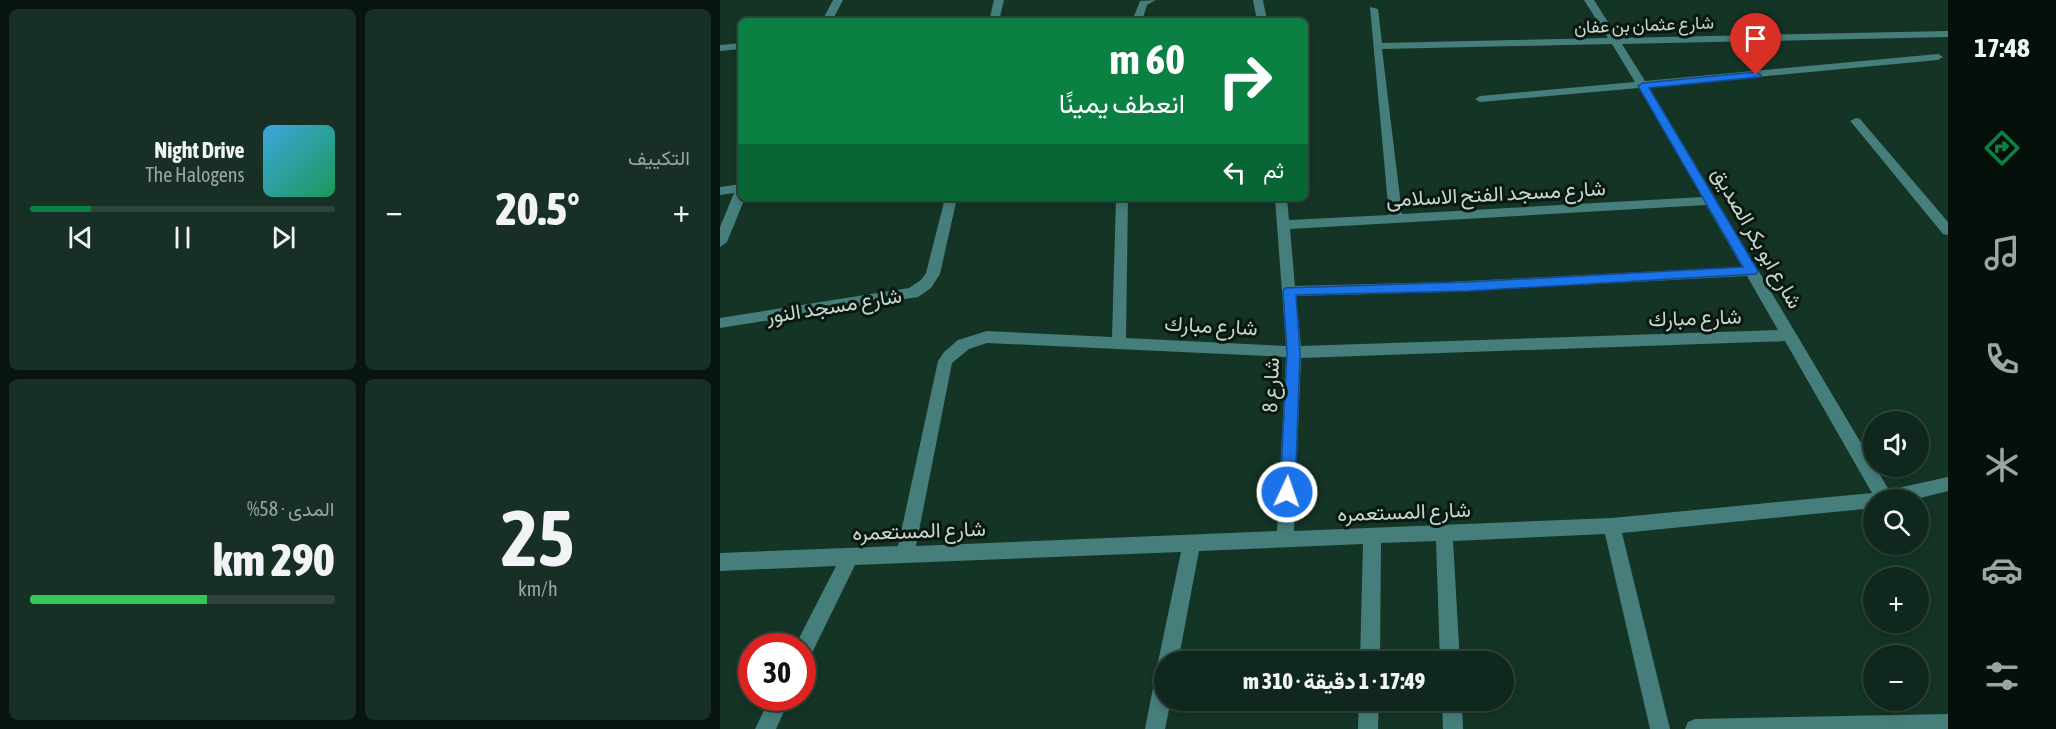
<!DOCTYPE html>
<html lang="ar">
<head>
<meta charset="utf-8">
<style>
	body { margin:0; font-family:"Asap Condensed",Vazirmatn,sans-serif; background:#182f25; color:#f1f3f6; direction:rtl; height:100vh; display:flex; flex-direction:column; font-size:22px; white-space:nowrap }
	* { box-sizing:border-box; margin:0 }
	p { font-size:20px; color:#9ba5a3 }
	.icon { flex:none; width:33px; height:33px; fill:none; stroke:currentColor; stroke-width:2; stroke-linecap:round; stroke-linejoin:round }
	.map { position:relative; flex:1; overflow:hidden; direction:ltr }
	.side { display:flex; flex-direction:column; gap:9px; padding:9px; background:#08150f; width:720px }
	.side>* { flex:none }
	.hud { position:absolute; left:18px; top:18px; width:570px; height:183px; border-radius:9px; box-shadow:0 3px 9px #0003,0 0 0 2px #2f443b; direction:rtl; background:#0b8043; color:#fff; overflow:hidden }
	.tools { position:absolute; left:1143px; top:411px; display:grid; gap:12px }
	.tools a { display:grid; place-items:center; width:66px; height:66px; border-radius:50%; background:#0f271c; box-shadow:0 3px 9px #0003,0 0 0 2px #2f443b; font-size:30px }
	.speed { position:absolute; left:18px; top:633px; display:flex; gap:12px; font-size:30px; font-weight:700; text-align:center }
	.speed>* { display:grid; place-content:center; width:78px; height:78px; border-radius:50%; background:#0f271c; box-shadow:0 3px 9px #0003,0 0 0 2px #2f443b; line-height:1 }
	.speed .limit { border:9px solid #d22; background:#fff; color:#111 }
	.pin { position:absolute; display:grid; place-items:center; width:51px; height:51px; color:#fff; margin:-62px -26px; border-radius:50% 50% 50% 0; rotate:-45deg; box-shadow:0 0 6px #0007 }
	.pin .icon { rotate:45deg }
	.me { position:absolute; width:66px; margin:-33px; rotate:3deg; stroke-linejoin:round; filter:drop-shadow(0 0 4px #0008) }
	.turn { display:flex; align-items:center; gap:21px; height:126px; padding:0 24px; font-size:27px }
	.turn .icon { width:78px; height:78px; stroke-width:2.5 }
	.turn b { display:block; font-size:42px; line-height:51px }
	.then { display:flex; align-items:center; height:57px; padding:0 24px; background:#0003; gap:12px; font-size:22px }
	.big { font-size:45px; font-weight:800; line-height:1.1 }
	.side .widget { flex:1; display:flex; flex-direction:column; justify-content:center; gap:9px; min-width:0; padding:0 21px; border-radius:9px; background:#182f25 }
	.side .dial { align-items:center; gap:0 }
	.dial b { font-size:78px; line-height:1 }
	.song { display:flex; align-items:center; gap:18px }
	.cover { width:72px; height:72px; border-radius:9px; background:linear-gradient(135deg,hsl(200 70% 55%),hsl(150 70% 35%)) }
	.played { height:6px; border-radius:3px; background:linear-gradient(90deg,#0b8043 20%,#2f443b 20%) }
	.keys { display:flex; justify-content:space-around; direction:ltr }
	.heat { display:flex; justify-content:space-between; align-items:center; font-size:33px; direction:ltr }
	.charge { height:9px; border-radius:4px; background:linear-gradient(90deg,#34c759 58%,#2f443b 0) }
	.side .tiles { flex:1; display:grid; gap:9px; grid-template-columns:repeat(2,1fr) }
	.trip { position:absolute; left:434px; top:651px; width:360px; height:60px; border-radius:30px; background:#0f271c; box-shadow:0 3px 9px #0003,0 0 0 2px #2f443b; font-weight:800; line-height:60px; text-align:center; direction:rtl }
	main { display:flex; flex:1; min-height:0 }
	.menu { display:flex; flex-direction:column; width:108px; justify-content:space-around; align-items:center; background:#06100b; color:#9ba5a3 }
	.menu .icon { width:42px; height:42px }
	.menu .current { color:#0b8043 }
	.menu b { font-size:27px; color:#f1f3f6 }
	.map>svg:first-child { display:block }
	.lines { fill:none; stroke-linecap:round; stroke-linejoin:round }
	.minor { fill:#457e7b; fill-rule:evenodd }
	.route { fill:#1a73e8; stroke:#114b97; stroke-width:1.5 }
	.labels { text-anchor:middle; stroke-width:6; stroke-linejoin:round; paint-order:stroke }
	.far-street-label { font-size:18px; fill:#c6d8cd; stroke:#0b1811 }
	.street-label { font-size:21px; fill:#c6d8cd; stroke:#0b1811 }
</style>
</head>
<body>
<main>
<nav class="menu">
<b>17:48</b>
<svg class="icon current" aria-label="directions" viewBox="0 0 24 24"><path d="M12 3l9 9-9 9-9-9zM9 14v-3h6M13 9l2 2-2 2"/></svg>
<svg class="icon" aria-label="music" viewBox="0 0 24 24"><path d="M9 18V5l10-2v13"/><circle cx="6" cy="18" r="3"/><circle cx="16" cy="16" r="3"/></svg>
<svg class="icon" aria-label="phone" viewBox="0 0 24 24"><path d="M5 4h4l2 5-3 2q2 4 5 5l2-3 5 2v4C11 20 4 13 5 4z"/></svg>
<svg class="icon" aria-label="climate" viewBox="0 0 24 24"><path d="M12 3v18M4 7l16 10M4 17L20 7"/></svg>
<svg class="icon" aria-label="car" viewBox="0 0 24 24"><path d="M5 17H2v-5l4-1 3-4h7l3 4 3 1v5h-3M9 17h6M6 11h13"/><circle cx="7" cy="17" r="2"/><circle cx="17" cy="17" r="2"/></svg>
<svg class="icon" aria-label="filters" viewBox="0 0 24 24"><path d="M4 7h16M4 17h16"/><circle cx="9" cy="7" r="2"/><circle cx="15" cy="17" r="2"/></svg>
</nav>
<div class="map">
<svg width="1228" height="729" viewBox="0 0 1228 729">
	<rect width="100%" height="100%" fill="#143425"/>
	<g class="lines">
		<g class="minor">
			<path d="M113,0H123L112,21H102Z"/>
			<path d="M274,0H284L279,21H269Z"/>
			<path d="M436,0L427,5L422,21H412L420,1Z"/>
			<path d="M533,0H543L547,21H537Z"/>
			<path d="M864,0H874L898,38L1228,31V37L902,44L925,81L1218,54L1223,57L1218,60L929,87L1169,490L1228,477V491L1192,500H1154V508L902,533L950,729H930L885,534L733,541L740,662H720L716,541L661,543L660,662H640L643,544L479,551L458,662H444V670L438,662L461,552L135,565L89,659L82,661V646H75L116,566L0,571V553L178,546L218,361L224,352L238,340L267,331L392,337L396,198H408L406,338L566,346L555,198H567L569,220L669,215L650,7L658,9L662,43L888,38ZM892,44L915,82L760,96L755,99L760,102L919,88L982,197L682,214L662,49ZM986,205L1022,267L726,282L575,286L570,229ZM1027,276L1058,330L581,346L576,296L726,292ZM1065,341L1152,493L892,518L574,531L581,358ZM267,343L566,357L557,531L196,546L232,363L249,349Z"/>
			<path d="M21,43V49L0,51V45Z"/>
			<path d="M1136,118L1140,119L1228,222V235L1223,234L1132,123L1130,121Z"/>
			<path d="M21,184V198H25L7,242L0,247V227L14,193L0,195V187Z"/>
			<path d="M225,198H237L220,274L211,288L198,297L0,328V318L189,288L201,280L206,273Z"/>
			<path d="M444,673V700H451L445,729H425L434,683L437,676Z"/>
			<path d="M50,698H70L56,729H35Z"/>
			<path d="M639,700H659L658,729H638Z"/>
			<path d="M722,700H742L743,729H723Z"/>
			<path d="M1228,714V729H965L968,722L975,719Z"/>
		</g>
	</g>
	<path class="route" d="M1036,72L1041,75L1040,77L929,88L1038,271L1036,274L748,291L576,295L580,352L575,492L573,497L567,499L562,497L560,492L567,352L563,291L565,288L748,282L1023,267L918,86L923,83Z"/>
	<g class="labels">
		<g class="far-street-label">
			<text transform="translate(924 25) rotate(-2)" y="6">شارع عثمان بن عفان</text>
		</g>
		<g class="street-label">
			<text transform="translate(776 194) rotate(-3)" y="7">شارع مسجد الفتح الاسلامى</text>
			<text transform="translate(1037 238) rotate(60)" y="7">شارع ابو بكر الصديق</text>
			<text transform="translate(114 306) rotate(-9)" y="7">شارع مسجد النور</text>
			<text transform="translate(975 318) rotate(-2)" y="7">شارع مبارك</text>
			<text transform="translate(491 326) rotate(3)" y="7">شارع مبارك</text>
			<text transform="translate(551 385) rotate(-88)" y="7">شارع 8</text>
			<text transform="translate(684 512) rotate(-2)" y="7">شارع المستعمره</text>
			<text transform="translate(199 531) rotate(-2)" y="7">شارع المستعمره</text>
		</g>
	</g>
</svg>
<div class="tools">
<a><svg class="icon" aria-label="sound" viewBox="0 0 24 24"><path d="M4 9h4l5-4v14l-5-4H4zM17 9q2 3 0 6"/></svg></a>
<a><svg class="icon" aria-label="search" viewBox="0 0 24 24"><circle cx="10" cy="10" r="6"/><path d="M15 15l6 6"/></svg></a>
<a>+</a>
<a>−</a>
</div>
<div class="speed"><div class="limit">30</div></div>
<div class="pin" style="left:1036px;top:75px;background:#d93025"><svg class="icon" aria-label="arrive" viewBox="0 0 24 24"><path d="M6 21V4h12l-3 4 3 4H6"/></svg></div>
<svg class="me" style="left:567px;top:492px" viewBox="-20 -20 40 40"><circle r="17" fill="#1a73e8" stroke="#fff" stroke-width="3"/><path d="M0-11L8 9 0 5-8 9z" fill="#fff"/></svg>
<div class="trip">17:49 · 1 دقيقة · 310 m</div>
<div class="hud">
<div class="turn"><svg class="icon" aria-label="right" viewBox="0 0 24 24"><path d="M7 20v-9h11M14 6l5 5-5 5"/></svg><div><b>60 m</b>انعطف يمينًا</div></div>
<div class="then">ثم<svg class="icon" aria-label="left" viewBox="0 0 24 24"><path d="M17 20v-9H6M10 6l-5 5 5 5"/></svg></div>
</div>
</div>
<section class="side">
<div class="tiles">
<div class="widget"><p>التكييف</p>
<div class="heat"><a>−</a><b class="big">20.5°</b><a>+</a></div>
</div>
<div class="widget">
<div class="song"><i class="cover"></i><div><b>Night Drive</b><p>The Halogens</p></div></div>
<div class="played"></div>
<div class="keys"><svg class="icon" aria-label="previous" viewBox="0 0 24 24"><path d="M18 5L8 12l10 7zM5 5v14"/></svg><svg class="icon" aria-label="pause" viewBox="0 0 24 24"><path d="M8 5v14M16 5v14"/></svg><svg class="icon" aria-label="next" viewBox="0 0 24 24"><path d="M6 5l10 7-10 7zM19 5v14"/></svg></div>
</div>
<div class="widget dial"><b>25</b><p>km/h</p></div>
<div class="widget"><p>المدى · 58%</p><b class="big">290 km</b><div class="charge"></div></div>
</div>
</section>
</main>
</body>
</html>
